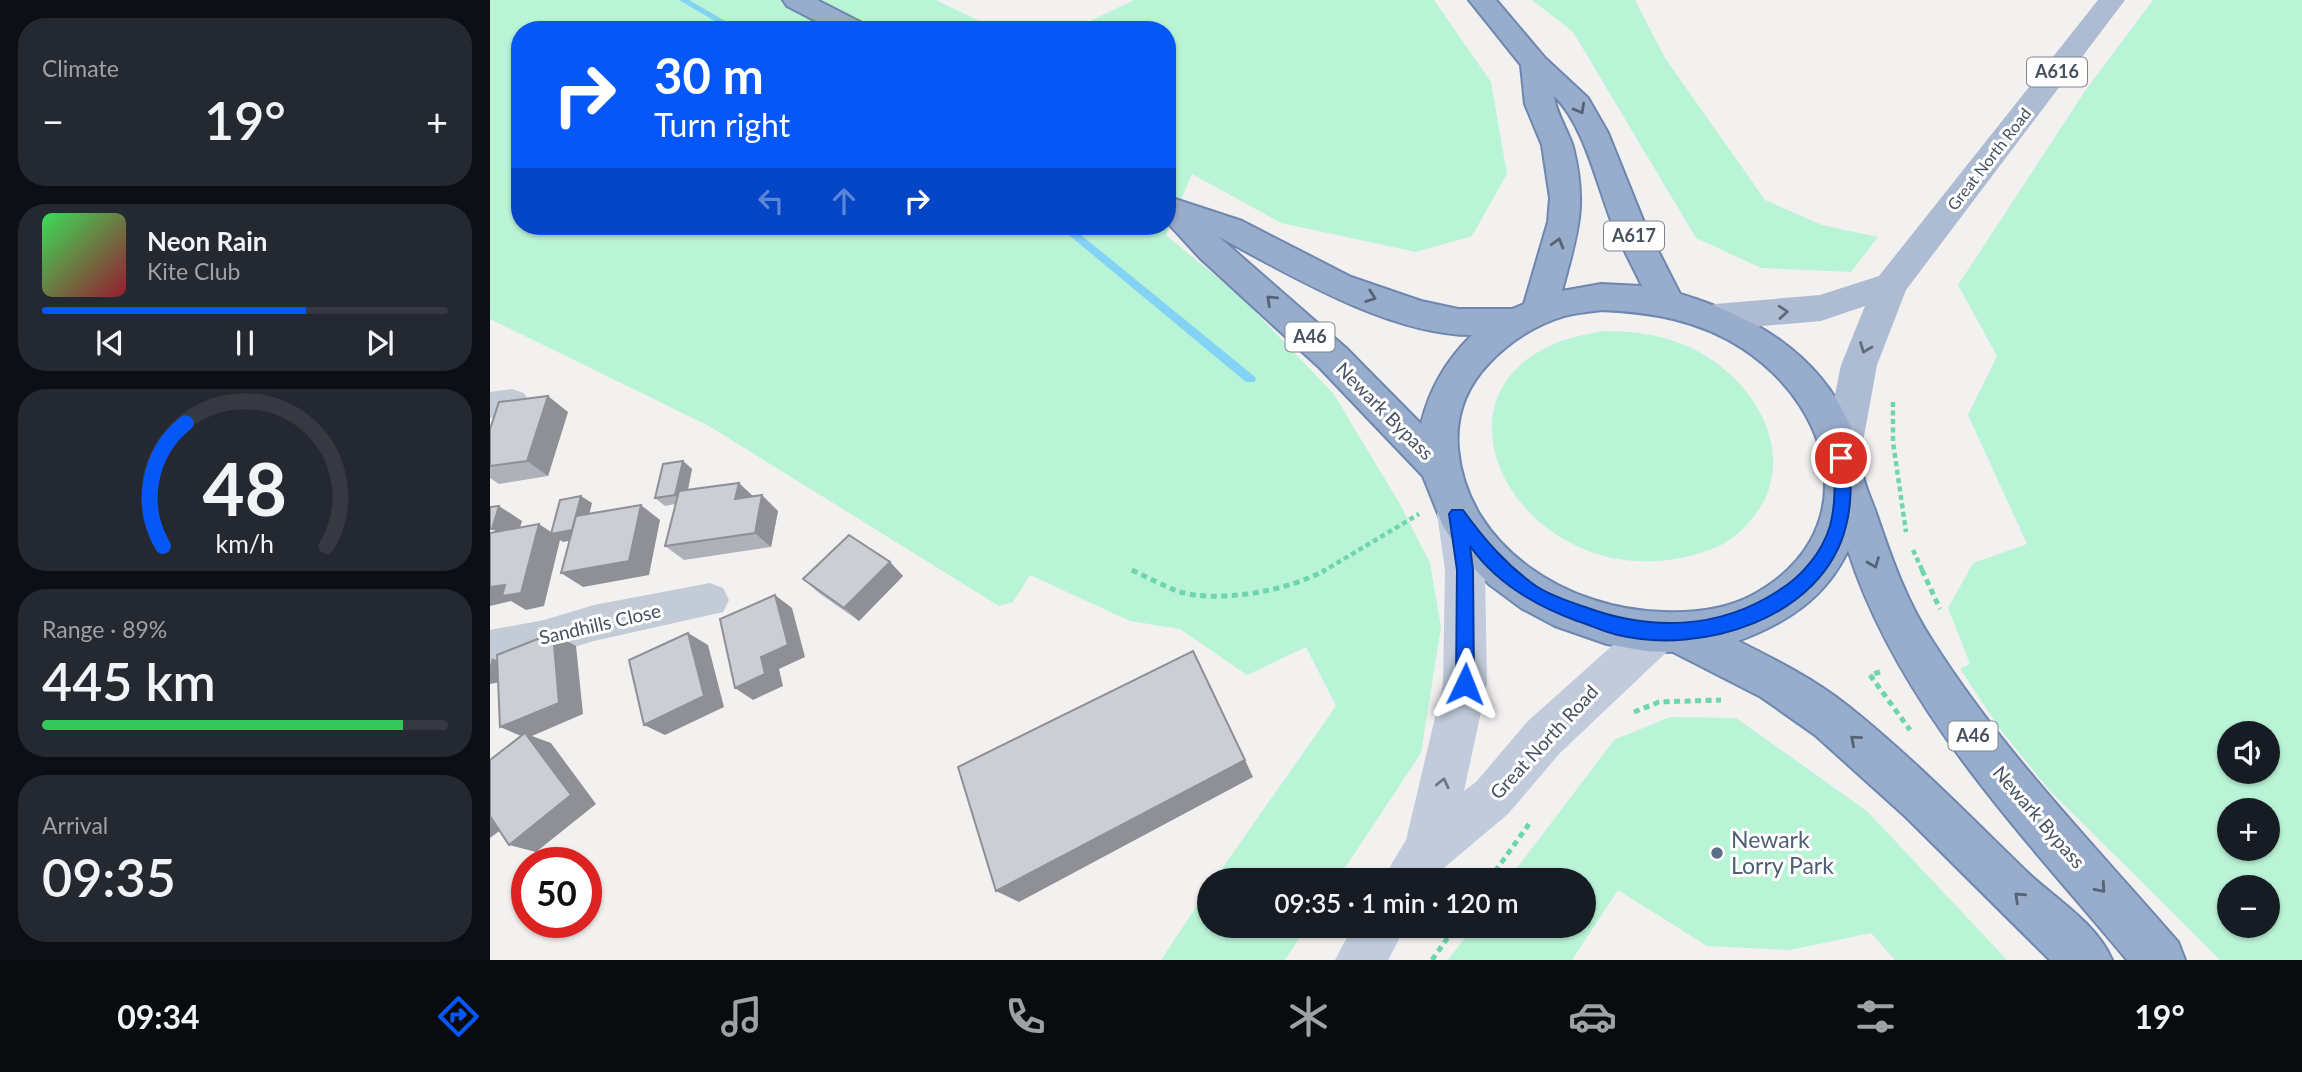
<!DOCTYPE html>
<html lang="en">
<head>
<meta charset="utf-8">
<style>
	body { margin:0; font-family:Lato,sans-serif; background:#242831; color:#f1f3f6; height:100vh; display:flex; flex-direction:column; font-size:26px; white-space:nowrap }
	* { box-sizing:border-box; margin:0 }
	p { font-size:23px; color:#9ea1a6 }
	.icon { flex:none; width:38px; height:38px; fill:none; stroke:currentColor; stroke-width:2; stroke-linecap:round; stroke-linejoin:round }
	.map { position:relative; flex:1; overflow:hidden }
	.drawer { display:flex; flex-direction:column; gap:18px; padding:18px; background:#0d0f14; width:490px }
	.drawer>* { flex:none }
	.top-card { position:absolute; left:21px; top:21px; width:665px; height:214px; border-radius:28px; box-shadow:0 2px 5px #0004; background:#0558f7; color:#fff; overflow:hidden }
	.buttons { position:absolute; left:1727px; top:721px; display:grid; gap:14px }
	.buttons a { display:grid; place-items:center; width:63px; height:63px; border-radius:50%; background:#171b24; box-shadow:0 2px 5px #0004; font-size:35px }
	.speed { position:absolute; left:21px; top:847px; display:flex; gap:14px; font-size:35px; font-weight:700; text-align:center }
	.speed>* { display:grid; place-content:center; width:91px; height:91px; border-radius:50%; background:#171b24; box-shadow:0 2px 5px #0004; line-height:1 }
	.speed .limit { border:10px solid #d22; background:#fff; color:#111 }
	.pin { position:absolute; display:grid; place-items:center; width:60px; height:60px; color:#fff; margin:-30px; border:4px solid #fff; border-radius:50%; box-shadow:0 2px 7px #0007 }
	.me { position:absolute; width:77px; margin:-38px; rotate:2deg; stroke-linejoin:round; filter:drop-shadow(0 0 5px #0008) }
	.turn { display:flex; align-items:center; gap:24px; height:147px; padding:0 28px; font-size:32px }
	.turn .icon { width:91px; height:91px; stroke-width:2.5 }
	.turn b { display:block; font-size:49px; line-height:60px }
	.lanes { display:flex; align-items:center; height:66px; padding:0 28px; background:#0003; justify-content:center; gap:35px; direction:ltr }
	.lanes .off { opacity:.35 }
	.big { font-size:52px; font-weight:600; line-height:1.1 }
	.drawer .widget { flex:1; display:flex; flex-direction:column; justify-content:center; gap:10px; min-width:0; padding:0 24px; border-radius:28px; background:#242831 }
	.drawer .dial { align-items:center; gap:0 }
	.dial svg { height:182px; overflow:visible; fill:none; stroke:#363941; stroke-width:7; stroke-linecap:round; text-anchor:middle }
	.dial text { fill:#f1f3f6; stroke:none }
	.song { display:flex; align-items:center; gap:21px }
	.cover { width:84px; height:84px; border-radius:10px; background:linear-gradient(135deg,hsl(130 70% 55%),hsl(350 70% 35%)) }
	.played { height:7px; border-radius:4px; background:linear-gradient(90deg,#0558f7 65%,#363941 65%) }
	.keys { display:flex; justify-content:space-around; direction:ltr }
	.heat { display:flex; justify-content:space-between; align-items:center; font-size:38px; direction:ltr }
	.charge { height:10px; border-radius:5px; background:linear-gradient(90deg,#34c759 89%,#363941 0) }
	.trip { position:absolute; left:707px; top:868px; width:399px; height:70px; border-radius:35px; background:#171b24; box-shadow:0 2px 5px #0004; font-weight:600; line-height:70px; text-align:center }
	.tab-bar { display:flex; height:112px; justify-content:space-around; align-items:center; background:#090b0e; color:#9ea1a6 }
	.tab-bar .icon { width:49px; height:49px }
	.tab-bar .selected { color:#0558f7 }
	.tab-bar b { font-size:32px; color:#f1f3f6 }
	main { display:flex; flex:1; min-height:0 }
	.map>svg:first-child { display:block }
	.green { fill:#baf4d6; fill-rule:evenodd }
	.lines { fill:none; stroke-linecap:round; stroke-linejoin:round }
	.stream { fill:#83d3f6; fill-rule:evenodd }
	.trunk-casing { stroke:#6e87b0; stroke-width:4 }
	.path-far1 { stroke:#6ed6ad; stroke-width:4.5; stroke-dasharray:5 3.5; stroke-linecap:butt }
	.path { stroke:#6ed6ad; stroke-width:5; stroke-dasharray:6 4.5; stroke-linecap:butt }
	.minor { fill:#c2cbd6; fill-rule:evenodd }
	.secondary { fill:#c1cbdb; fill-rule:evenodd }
	.primary { fill:#adbcd2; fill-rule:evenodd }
	.trunk { fill:#98accb; fill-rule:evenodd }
	.wall { fill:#afb1b8 }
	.shaded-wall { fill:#8f9096 }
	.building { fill:#ccced6; stroke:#8f9096; stroke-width:2 }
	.oneway { stroke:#566375 }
	.oneway2 { stroke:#606c7c }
	.oneway3 { stroke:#6b7685 }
	.route { fill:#0558f7; stroke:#0339a1; stroke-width:2 }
	.service-dot { fill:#5c6f8a; stroke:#fff; stroke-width:2.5 }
	.labels { text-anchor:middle; stroke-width:6; stroke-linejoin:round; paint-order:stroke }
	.far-street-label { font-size:16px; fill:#465160; stroke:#fff }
	.shield { fill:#fff; stroke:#7e8590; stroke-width:2 }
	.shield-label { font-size:18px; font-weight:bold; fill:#465160 }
	.street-label { font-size:19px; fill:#465160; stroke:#fff }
	.near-service-label { font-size:23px; fill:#4e5e75; stroke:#fff; text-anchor:start }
</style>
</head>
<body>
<main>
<section class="drawer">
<div class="widget"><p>Climate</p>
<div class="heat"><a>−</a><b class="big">19°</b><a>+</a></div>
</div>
<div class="widget">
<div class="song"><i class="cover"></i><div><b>Neon Rain</b><p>Kite Club</p></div></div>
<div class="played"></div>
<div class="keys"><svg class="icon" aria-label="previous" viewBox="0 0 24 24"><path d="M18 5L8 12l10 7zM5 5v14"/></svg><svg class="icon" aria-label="pause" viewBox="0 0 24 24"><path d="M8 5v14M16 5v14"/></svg><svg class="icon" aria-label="next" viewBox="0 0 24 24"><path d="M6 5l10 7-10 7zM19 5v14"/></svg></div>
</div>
<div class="widget dial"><svg viewBox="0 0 100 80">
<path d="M14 69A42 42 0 1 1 86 69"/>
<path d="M14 69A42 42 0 0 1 24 15" stroke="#0558f7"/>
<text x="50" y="56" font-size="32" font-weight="700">48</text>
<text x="50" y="72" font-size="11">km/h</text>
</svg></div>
<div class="widget"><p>Range · 89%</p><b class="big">445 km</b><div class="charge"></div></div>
<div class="widget"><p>Arrival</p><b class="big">09:35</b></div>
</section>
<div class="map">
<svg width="1812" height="960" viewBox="0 0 1812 960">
	<rect width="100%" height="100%" fill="#f3f0f0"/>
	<g class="green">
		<path d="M0,0H446L508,30H30V226H677V30H540L566,21H600L644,0H944L1001,82L1017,174L982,236L926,252L791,223L702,174L676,235L751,297L843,393L910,504L940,563L951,627L931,753L847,880H724L846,706L816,647L757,675L690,629L640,621L540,575L523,602L509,606L219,426L0,319Z"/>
		<path d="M1042,0H1145L1175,58L1275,200L1332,225L1388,237L1361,272L1271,268L1206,238L1083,32Z"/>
		<path d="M1663,0H1812V960H1730L1710,940L1560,791L1510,729L1470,669L1480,664L1458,608L1483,563L1537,544L1478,415L1507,356L1468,285L1595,91ZM1740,733H1778V772H1740ZM1740,810H1778V849H1740ZM1740,887H1778V926H1740Z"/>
		<path d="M1114,331C1142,331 1167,334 1192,344C1251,367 1304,435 1275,499C1265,519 1247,538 1227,547C1035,625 893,362 1114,331Z"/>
		<path d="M1180,717L1246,718L1377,811L1517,960H1405L1381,933L1300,950L1217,946L1128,890L1082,960H958L984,926H1094V880H1018L1124,740Z"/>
		<path d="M719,887V926H817L795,960H671Z"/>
	</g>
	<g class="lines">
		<g class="stream">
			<path d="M189,0H199L251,30H240Z"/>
			<path d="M568,226H580L764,376L766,379L764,382H756Z"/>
		</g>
		<g class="trunk-casing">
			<g id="trunk">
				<path d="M293,0H327L374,24L378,30H343L297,6Z"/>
				<path d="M979,0H1006L1055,58L1098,98L1118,133L1155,225L1190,294C1263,316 1327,352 1360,425C1367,441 1369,460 1373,476C1376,490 1383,503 1387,516C1402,560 1417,603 1443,642C1512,751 1604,845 1688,942L1695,960H1637C1534,836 1408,707 1358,550C1336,598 1296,623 1248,641C1286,660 1324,679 1358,706C1422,757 1479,816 1538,873C1566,899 1607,924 1622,960H1560L1416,817L1325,735L1271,697L1183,652L1155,651L1117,644L1065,626L1031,608L1000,585L974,558L953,526L933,476L830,368L710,258L677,222V201L685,199L752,221L861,277L931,301L968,309H1022L1034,304L1058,222L1060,198L1052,145L1035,104L1031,65ZM1064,96C1094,124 1107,185 1122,223C1131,245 1142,265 1152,286L1111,284L1072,291C1087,234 1098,207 1083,147C1078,130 1066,114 1064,96ZM729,237C800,275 900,335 982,335C956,361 940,388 931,424L856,348ZM1111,310C1161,312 1209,320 1252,348C1347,410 1374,536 1261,596C1234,610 1203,613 1173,612C1080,610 977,549 968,449C965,416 976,387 999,363C1019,342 1046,324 1074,316C1086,313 1099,312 1111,310Z"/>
			</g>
		</g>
		<g class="path-far1">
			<path d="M1403,402V442L1416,532"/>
			<path d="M1423,550L1433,572"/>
			<path d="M642,570L646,572"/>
			<path d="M832,572L929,514"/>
		</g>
		<g class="path">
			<path d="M642,570C657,577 672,585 687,591C726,604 799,591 835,570"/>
			<path d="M1432,570L1450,609"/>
			<path d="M1390,672L1380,675L1420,730"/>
			<path d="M1144,712L1169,702L1231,700"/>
			<path d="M999,880L1039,824"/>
			<path d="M942,960L966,926"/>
		</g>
		<g class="minor">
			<path d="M22,389L34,393L39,402L34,411L0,418V392Z"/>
			<path d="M220,583L233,588L239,600L233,612L104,641L54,656L0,666V630L54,620L104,605Z"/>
		</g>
		<g class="secondary">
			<path d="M967,497L981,502L987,514L995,570L997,684L974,791L986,782L1038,721L1153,618L1168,612L1183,618L1189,632L1183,646L1070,753L1018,814L955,867L946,880H895L902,863L916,840L953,684L955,570L947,514L953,502Z"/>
			<path d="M863,926H916L898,960H845Z"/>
		</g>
		<path class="primary" d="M1608,0H1635L1416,290L1387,365L1370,458L1364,469L1351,474L1338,469L1332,458L1351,365L1375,306L1331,321L1225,330L1213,326L1208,317L1213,308L1225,304L1330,295L1389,276Z"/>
		<use href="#trunk" class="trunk"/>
	</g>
	<g class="wall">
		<path d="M78,412L58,476L9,484L0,478V429Z"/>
		<path d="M193,461L202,469L198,490L264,497L288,511L281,547L194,560L175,546L185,504L175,506L165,498Z"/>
		<path d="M400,562L413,576L369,621L329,593L313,579Z"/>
	</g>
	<g class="shaded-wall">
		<path d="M58,396L78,412L58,476L37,461Z"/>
		<path d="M193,461L202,469L195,503L185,495Z"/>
		<path d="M249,483L265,498L245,499Z"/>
		<path d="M272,495L288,511L281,547L265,533Z"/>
		<path d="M91,496L102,503L94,538L73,542L70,540L54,606L36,610L21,601L0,606V587L49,524L64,534Z"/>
		<path d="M151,505L170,520L159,575L93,587L71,573Z"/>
		<path d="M9,506L32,521L25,543L2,529Z"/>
		<path d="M400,562L413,576L369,621L354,608Z"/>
		<path d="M285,595L302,608L315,657L289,669L293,686L263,700L245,688L271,657Z"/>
		<path d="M63,633L86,646L93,714L42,736L61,743L106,804L46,852L19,845L36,738L10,727Z"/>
		<path d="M198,633L218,645L234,707L175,735L154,725Z"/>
		<path d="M2,658L15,665L10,682L0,684V666Z"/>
		<path d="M755,760L763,777L529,902L506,891Z"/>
		<path d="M0,812L24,820L0,838Z"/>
	</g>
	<g class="building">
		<path d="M58,396L37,461L0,466V429L9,402Z"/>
		<path d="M193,461L185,495L165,498L173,464Z"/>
		<path d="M249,483L245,499L272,495L265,533L175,546L189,491Z"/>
		<path d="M91,496L82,530L61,534L70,500Z"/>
		<path d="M151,505L139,561L71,573L86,516Z"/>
		<path d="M9,506L2,529H0V507Z"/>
		<path d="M49,524L31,593L12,596L15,585L0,587V533Z"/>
		<path d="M359,535L400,562L354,608L313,579Z"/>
		<path d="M285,595L298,645L271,657L275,674L245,688L230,619Z"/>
		<path d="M63,633L69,703L10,727L7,655Z"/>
		<path d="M198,633L214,696L154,725L139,660Z"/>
		<path d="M703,651L755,760L506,891L468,767Z"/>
		<path d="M35,733L81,795L19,845L0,816V760Z"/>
	</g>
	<defs><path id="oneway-chevron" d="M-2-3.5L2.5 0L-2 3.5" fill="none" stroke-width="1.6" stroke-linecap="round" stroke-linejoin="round" transform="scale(1.75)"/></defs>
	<g class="oneway">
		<use href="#oneway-chevron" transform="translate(1090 109) rotate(61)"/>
		<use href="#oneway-chevron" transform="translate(1068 243) rotate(-74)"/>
		<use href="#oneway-chevron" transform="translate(881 297) rotate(20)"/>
		<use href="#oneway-chevron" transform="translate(781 300) rotate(-137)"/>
		<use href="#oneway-chevron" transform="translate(1384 563) rotate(69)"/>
		<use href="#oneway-chevron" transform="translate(1365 740) rotate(-139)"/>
		<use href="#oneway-chevron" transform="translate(1611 888) rotate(49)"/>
		<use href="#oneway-chevron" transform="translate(1529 897) rotate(-137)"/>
	</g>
	<g class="oneway2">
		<use href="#oneway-chevron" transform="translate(1293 312) rotate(-4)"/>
		<use href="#oneway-chevron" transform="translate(1375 348) rotate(111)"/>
	</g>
	<use class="oneway3" href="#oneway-chevron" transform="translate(953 783) rotate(-77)"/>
	<path class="route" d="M1351,451L1359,458C1361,482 1362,503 1356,526C1333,619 1211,655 1128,635C1114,632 1101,625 1087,621C1046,606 1006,583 980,546L983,570L984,684L981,690L975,692L968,690L966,684L967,570L959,514L962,510H973C994,539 1016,565 1046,586C1061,596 1078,601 1095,607C1160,631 1228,630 1288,591C1311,577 1332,553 1340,526C1346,503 1345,482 1343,458Z"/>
	<circle class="service-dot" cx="1227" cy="853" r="7"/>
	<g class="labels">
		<g class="far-street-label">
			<text transform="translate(1499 159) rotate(-52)" y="6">Great North Road</text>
		</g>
		<g class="shield">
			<rect x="1537" y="57.5" width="60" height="29" rx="5"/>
			<rect x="1114" y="221.5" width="60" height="29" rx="5"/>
			<rect x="795.5" y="322.5" width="49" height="29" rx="5"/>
			<rect x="1458.5" y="721.5" width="49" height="29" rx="5"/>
		</g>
		<g class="shield-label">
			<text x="1567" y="78">A616</text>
			<text x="1144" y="242">A617</text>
			<text x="820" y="343">A46</text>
			<text x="1483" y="742">A46</text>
		</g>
		<g class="street-label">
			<text transform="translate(895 411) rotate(45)" y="7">Newark Bypass</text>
			<text transform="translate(110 624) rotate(-13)" y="7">Sandhills Close</text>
			<text transform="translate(1054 742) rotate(-47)" y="7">Great North Road</text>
			<text transform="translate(1549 817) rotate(49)" y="7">Newark Bypass</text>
		</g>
		<g class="near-service-label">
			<text x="1241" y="848">Newark<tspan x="1241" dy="26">Lorry Park</tspan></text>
		</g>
	</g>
</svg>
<div class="buttons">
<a><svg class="icon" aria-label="sound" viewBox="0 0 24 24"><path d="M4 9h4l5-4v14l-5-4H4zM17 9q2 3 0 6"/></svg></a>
<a>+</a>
<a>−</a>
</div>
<div class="speed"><div class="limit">50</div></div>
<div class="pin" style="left:1351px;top:458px;background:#d93025"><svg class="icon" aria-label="arrive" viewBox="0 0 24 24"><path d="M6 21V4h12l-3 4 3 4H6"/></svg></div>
<svg class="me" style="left:975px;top:684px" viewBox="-20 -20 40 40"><path d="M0-17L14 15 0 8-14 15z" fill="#0558f7" stroke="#fff" stroke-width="4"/></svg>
<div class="trip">09:35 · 1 min · 120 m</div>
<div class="top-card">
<div class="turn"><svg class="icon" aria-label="right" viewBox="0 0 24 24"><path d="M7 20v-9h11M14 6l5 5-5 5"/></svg><div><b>30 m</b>Turn right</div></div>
<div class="lanes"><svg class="icon off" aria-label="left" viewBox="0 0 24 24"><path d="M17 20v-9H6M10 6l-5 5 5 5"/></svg><svg class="icon off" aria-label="ahead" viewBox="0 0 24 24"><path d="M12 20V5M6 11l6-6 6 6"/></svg><svg class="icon" aria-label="right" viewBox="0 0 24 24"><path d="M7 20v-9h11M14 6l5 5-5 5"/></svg></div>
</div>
</div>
</main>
<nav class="tab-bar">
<b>09:34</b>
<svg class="icon selected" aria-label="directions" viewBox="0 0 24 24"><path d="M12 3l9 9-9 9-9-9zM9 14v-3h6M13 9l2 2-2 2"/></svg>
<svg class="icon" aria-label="music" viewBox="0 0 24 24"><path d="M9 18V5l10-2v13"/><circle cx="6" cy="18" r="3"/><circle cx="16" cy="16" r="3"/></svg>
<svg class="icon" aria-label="phone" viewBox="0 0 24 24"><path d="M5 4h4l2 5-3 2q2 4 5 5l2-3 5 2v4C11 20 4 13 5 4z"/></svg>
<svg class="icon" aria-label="climate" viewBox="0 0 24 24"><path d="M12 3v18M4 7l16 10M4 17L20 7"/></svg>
<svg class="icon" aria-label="car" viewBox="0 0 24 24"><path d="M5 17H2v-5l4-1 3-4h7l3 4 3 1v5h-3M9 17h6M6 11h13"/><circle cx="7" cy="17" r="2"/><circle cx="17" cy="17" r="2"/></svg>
<svg class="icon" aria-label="filters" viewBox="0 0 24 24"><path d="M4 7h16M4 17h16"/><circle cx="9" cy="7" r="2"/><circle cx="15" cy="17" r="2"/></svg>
<b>19°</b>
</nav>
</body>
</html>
